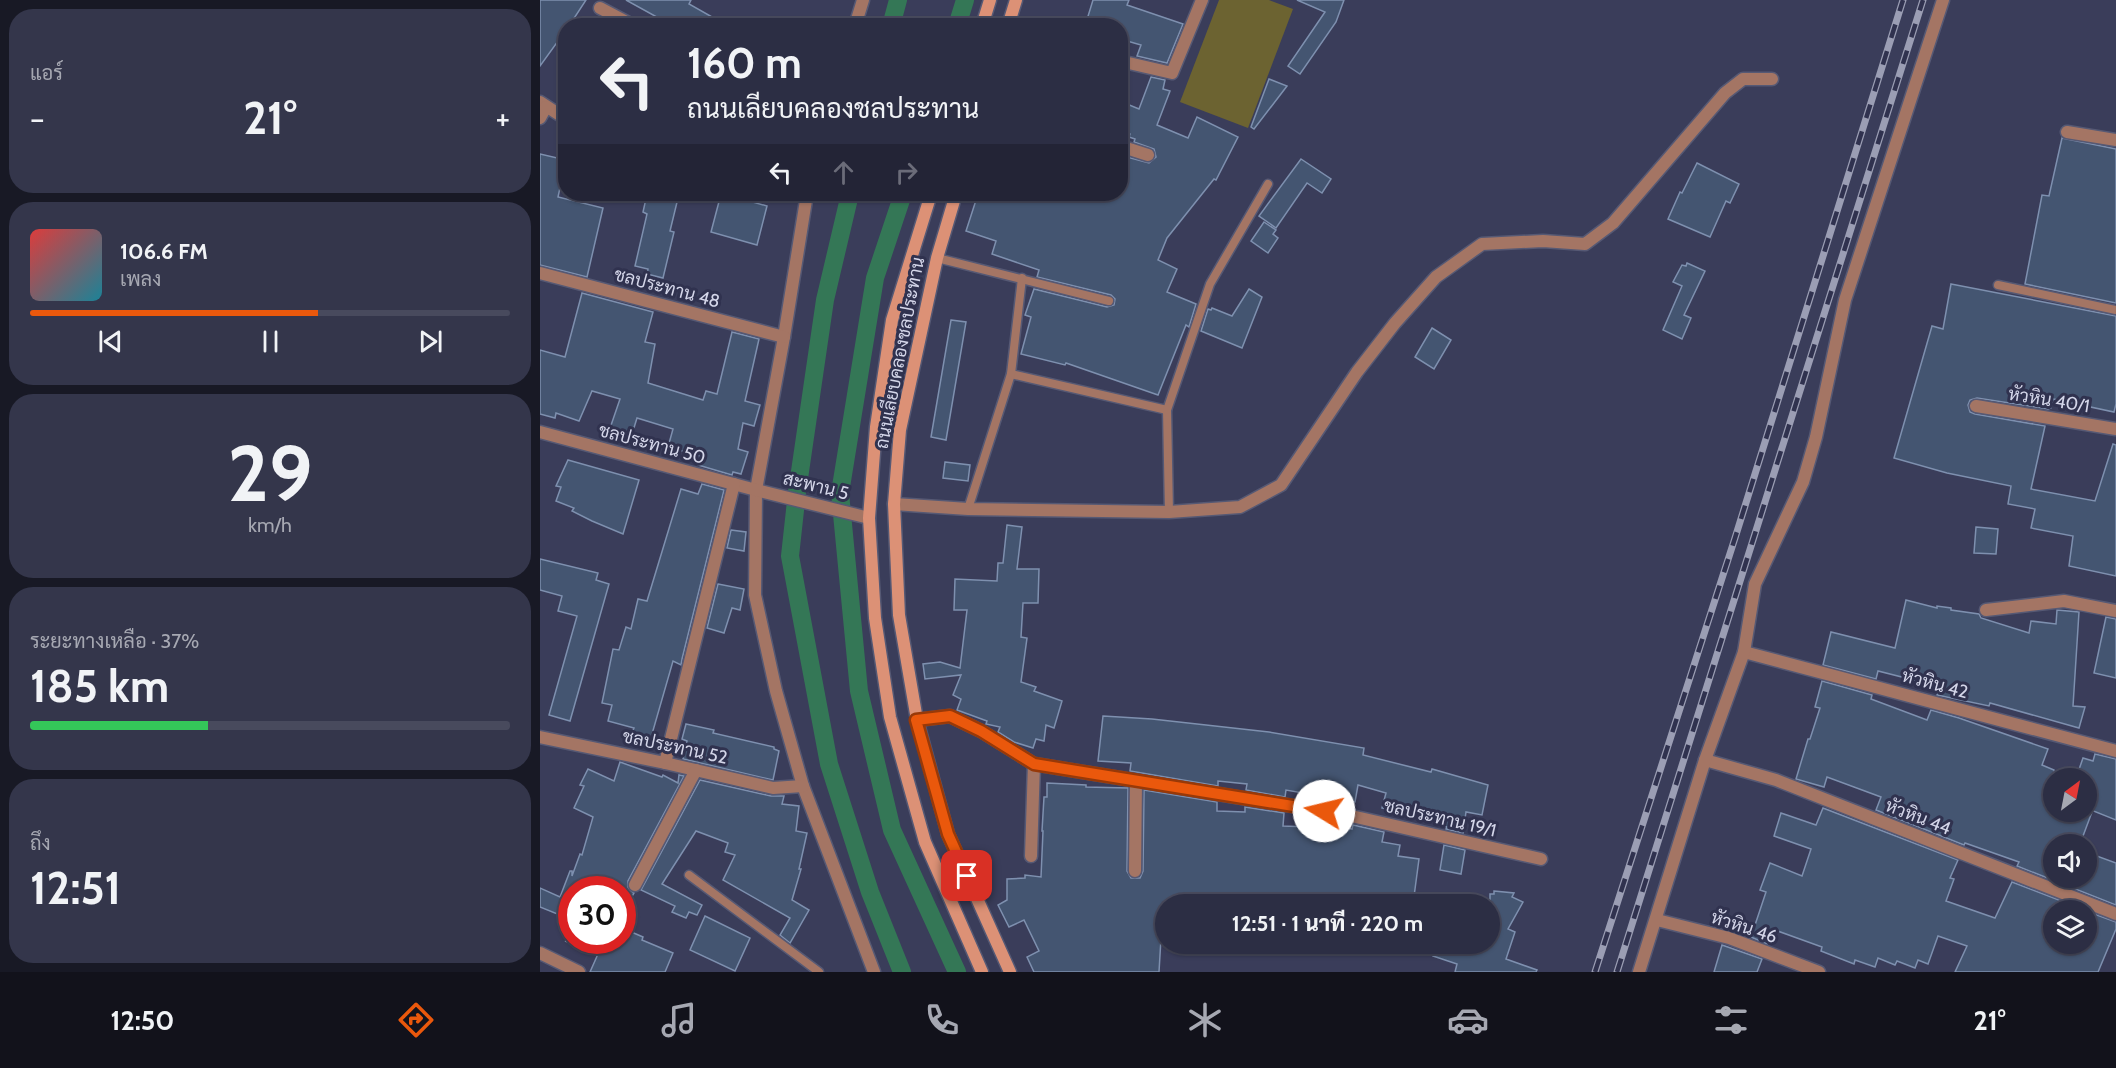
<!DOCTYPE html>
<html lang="th">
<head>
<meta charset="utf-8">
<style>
	body { margin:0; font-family:Cabin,Sarabun,sans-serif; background:#34364b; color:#f1f3f6; height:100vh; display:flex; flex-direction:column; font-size:22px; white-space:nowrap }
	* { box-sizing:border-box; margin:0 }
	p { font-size:20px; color:#a6a8b2 }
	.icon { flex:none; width:33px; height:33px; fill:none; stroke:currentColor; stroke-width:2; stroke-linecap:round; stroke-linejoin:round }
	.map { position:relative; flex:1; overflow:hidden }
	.panel { display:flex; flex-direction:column; gap:9px; padding:9px; background:#181925; width:540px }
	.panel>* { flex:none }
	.banner { position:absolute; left:18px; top:18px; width:570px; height:183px; border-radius:24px; box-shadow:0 2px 4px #0004,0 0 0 2px #484a5d; background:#2c2e44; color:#f1f3f6; overflow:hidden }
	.needle { width:39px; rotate:32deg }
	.tools { position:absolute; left:1503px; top:768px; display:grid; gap:12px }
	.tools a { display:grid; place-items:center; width:54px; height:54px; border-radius:50%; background:#2c2e44; box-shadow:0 2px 4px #0004,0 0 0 2px #484a5d; font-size:30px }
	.speed { position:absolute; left:18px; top:876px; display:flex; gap:12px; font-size:30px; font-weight:700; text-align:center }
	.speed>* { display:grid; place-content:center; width:78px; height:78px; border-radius:50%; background:#2c2e44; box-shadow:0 2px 4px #0004,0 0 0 2px #484a5d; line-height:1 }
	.speed .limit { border:9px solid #d22; background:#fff; color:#111 }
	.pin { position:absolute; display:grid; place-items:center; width:51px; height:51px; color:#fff; margin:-26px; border-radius:12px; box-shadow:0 3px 9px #0006 }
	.me { position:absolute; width:66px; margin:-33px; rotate:279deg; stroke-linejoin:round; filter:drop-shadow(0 0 4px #0008) }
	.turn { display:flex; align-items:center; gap:21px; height:126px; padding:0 30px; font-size:27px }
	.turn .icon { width:78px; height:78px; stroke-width:2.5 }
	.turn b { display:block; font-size:42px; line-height:51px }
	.lanes { display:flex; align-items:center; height:57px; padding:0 30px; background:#0003; justify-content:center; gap:30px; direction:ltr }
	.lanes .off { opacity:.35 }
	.big { font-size:45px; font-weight:800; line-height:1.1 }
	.panel .widget { flex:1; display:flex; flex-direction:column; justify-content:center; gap:9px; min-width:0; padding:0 21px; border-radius:24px; background:#34364b }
	.panel .dial { align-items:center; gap:0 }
	.dial b { font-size:78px; line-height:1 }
	.song { display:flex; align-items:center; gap:18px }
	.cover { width:72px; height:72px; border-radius:9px; background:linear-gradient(135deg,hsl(0 70% 55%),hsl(190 70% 35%)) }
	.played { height:6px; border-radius:3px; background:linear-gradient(90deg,#ea580c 60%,#484a5d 60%) }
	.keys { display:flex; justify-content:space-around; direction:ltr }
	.heat { display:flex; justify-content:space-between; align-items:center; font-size:33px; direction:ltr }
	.charge { height:9px; border-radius:4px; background:linear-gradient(90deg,#34c759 37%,#484a5d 0) }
	.trip { position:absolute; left:615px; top:894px; width:345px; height:60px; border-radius:30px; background:#2c2e44; box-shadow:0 2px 4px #0004,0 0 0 2px #484a5d; font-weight:800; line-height:60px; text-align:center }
	.tab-bar { display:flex; height:96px; justify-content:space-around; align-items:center; background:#12121b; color:#a6a8b2 }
	.tab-bar .icon { width:42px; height:42px }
	.tab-bar .active { color:#ea580c }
	.tab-bar b { font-size:27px; color:#f1f3f6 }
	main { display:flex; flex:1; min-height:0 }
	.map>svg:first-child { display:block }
	.green { fill:#6c6331 }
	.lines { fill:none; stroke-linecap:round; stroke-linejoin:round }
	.canal { stroke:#347756; stroke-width:18 }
	.building { fill:#445571; stroke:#7e90af; stroke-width:1.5 }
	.lane-casing { stroke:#565974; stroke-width:11 }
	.street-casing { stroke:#565974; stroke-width:15 }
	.secondary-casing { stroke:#565974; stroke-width:15 }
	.lane { stroke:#a47564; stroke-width:8 }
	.street { stroke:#a47564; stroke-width:12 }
	.secondary { stroke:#dc9176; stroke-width:12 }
	.rail-casing { stroke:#9b9eb4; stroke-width:7 }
	.rail { stroke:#30324f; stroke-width:4.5; stroke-dasharray:14; stroke-linecap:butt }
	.route-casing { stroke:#983908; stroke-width:15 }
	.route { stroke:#ea580c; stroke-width:10 }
	.labels { text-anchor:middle; stroke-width:6; stroke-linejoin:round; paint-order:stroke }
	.street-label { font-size:18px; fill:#d4d6e9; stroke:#30324f }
</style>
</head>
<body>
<main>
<section class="panel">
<div class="widget"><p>แอร์</p>
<div class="heat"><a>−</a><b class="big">21°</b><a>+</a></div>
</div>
<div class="widget">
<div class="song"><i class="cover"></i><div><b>106.6 FM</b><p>เพลง</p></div></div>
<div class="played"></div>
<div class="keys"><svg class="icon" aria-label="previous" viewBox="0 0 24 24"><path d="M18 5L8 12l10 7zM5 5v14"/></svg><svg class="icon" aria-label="pause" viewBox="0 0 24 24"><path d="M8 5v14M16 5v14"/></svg><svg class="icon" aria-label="next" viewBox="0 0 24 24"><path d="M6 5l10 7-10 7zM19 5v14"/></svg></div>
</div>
<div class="widget dial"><b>29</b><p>km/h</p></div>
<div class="widget"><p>ระยะทางเหลือ · 37%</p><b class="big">185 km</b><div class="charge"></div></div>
<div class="widget"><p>ถึง</p><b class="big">12:51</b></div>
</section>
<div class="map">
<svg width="1576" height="972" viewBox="0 0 1576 972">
	<rect width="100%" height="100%" fill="#3a3d5a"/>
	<path class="green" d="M679,0H729L753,9L708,128L640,102Z"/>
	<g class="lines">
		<g class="canal">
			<path d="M351,26L358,0"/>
			<path d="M417,26L425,0"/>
			<path d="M310,194L285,300L257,492L250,556L289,764L330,892L362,972"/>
			<path d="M363,194L335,278L300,493L319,691L352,830L417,972"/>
		</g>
	</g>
	<g class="building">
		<path d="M0,0H46L29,26H26V30L0,66Z"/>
		<path d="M86,0H151L149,4L188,26H133Z"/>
		<path d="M553,0H589L587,5L643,24L627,63L597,56L601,45L580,39V26H545Z"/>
		<path d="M757,0H804L796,22L760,74L748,66L785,12Z"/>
		<path d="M611,77L625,80L623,89L630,91L617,125L648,138L657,117L698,137L676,180L674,179L627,238L618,260L637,269L627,292L656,304L649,327L646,325L618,395L526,363L525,365L481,354L491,317L485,315L494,289L567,307L574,305L575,299L571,295L497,277L499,270L452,254L456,241L426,231L438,194H580V172L587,157L609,163L616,157L614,149L594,142L595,139L589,137L590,134L580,131L587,104L599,109Z"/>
		<path d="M729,79L747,86L714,129L711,127Z"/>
		<path d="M1522,138L1576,149V303L1485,284L1502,195L1509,196Z"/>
		<path d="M0,154L26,160L18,197L63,208L47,277L0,265Z"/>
		<path d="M761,159L791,179L782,193L767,183L736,228L719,216Z"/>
		<path d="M1157,163L1199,184L1190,203L1186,201L1170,237L1128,219L1140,192L1142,193Z"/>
		<path d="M107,194H139L130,231L134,232L123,278L107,274L108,269L95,266L107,214L103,212Z"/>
		<path d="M181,194H196L195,197L227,206L217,245L171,232Z"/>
		<path d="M724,222L736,230L733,234L738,238L728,253L711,241Z"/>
		<path d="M1147,263L1165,271L1144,315L1151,318L1142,339L1123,330L1142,286L1133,282L1142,265L1146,266Z"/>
		<path d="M1411,284L1576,316V404L1574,412L1513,399L1511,408L1508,409L1437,398L1430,400L1428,405L1430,412L1435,414L1505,426L1491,489L1555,501L1573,444L1576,445V576L1529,566L1533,536L1491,528L1495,509L1468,504L1471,486L1407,473L1354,458L1392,326L1403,329Z"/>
		<path d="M709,289L722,297L702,348L661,331L668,309L671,310L672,308L692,316Z"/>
		<path d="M42,293L113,312L105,342L115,344L108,383L163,400L166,391L177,394L192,332L219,339L205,401L220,405L214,426L203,423L198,449L208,452L201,474L193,472L192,475L158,465L160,456L128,447L133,429L97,418L89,444L67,437L80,399L52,391L39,421L16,413L15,418L0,414V350L25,357Z"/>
		<path d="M411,320L426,322L406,440L391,437Z"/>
		<path d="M892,328L911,340L894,369L875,357Z"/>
		<path d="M28,460L99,480L83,534L52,521L32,511L34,508L16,501L21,487L16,486Z"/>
		<path d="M405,462L430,465L428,481L403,478Z"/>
		<path d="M162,484L184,490L142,659L141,665L133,661L110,741L91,735L94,728L68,721L72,705L62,703L73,649L79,650L86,627L91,629L98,599L107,601L141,489L158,494Z"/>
		<path d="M467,525L482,527L477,569H499L498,603H483L481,637L487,638L481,682L496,687L494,691L522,701L514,728L506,725L504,741L496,739L493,748L474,742L458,732L460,727L446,724L447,721L417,710L421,699L413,695L421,675L385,679L383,664L400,662L420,668L427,610H414L415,579L457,581L458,563H463Z"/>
		<path d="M1436,527L1458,529L1456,554L1434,553Z"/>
		<path d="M191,530L206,532L204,551L187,548Z"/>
		<path d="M0,559L58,573L56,580L69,584L30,721L9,715L37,616L18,611L22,596L0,590Z"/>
		<path d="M178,584L204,589L200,610L192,608L184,633L167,628Z"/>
		<path d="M1366,600L1397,608V606L1411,608V610L1439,614L1441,618L1489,633L1491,621L1516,624L1517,610L1539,612L1533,706L1545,707L1539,728L1450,703L1449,706L1397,695L1401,687L1338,671L1336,679L1283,665L1291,632L1355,648Z"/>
		<path d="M1566,617L1576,619V678L1554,673Z"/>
		<path d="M1282,681L1332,695L1331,699L1387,720L1391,710L1419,718L1508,749L1502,765L1514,770V812H1552L1540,844H1514V878H1546V852L1576,863V905L1477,866L1479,862L1425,843L1424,845L1336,810L1341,797L1287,777L1284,787L1256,779L1268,739H1270L1280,708L1275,707Z"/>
		<path d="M563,716L612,719L729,732L824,748L823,755L891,772L892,769L948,785L942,815L926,812L923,833L906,829L907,827L882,818L842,808L846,793L818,785L815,802L746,790L745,797L706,790L707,784L678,781V786L590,771L591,763L558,761Z"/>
		<path d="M146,724L174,730L173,733L234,747V749L239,751L233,780L143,759L147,741L142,739Z"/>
		<path d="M1555,754L1576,759V820L1546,808V778H1536L1543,758L1553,761Z"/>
		<path d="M80,762L122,777L123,775L138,783L139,775L144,776L88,881V889L94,893L82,913V890H32V920L0,907V888L20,897L30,871H32V876L40,854L42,855L53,817L34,808L44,786L40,785L48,769L74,781Z"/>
		<path d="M160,780L231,796H244L242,804L259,806L256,831L267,833L259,869H261L252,900L269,910L250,943L240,935L250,918L183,880L195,855L185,852L188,843L156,831L122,884L162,905L157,915L149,912L146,918L132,912L135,906L101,890Z"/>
		<path d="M507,783L546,785V787L588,788L587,871L591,878H600L603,871L604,790L677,802V811L705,812V807L744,813L743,826L797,828V826L812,829L813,825L844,832L842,842L860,845L858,856L879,859L873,904H626V938H621L619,972H494L487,957L499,951L484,920L469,927L458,905L467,900V879L485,878V875L501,877L503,831H502L504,797H507Z"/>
		<path d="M1283,808L1418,860L1410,878L1414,879L1406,901L1455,918L1472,882L1545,910H1514V944H1546V911L1576,922V929L1558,972H1415L1427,946L1398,936L1388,964L1378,960L1375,968L1357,961L1355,965L1338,958L1335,967L1315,960L1314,964L1281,951L1282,947L1232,929L1227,944L1211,937L1226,892L1220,890L1230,863L1262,876L1271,849L1234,836L1241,813L1276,825Z"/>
		<path d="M904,845L925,850L921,874L900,870Z"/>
		<path d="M954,891L974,893L972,897L983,902L968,929L975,932L966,959L997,970L996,972H915L917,964L893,956L897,944H950V894H954Z"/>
		<path d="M165,916L210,938L195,971L150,950Z"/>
		<path d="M82,928L103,937L102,940L133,953L125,972H50L58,954L25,941L82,940Z"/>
		<path d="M1182,945L1222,959L1217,972H1174Z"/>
	</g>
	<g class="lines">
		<g class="lane-casing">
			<g id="lane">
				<path d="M397,258L569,301"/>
				<path d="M1458,285L1576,310"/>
				<path d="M471,374L627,410"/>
				<path d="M428,509L471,374L482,278"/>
				<path d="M629,512L627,410L670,284L728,184"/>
				<path d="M149,875L279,972"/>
			</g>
		</g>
		<g class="street-casing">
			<g id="street">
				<path d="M60,8L94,26"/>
				<path d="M315,26L323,0"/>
				<path d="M580,61L632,73L662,0"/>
				<path d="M0,102L26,119"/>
				<path d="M0,118L6,107"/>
				<path d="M1527,132L1576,140"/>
				<path d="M580,146L608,155"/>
				<path d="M267,194L244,337L216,490L215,595L236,691L263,786L334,972"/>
				<path d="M0,273L244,337"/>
				<path d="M1436,406L1576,429"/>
				<path d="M0,432L216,490L329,518"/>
				<path d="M354,504L428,509L629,512L700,507L741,485L817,372L855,323L896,277L942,244L1003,241L1045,244L1073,223L1185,93L1203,79H1232"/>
				<path d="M1446,610L1524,601L1576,611"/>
				<path d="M1204,652L1576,751"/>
				<path d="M377,720L410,716L441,731L494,764L807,815L1001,859"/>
				<path d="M0,737L125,763L233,788L263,786"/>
				<path d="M1165,760L1236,780L1576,914"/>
				<path d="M125,763L194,484"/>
				<path d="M491,856L494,764"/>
				<path d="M595,871L596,781"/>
				<path d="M95,885L156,770"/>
				<path d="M1117,920L1189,938L1279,972"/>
				<path d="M0,953L39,972"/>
				<path d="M1099,972L1165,760L1204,652L1215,584L1263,482L1276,437L1305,300L1403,0"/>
			</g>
		</g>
		<g class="secondary-casing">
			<g id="secondary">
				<path d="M442,26L450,0"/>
				<path d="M468,26L476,0"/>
				<path d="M391,194L352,320L336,427L329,518L335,618L350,717L385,842L442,972"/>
				<path d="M416,194L397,258L360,430L354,504L359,615L377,720L408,834L470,972"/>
			</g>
		</g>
		<use href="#lane" class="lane"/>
		<use href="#street" class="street"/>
		<use href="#secondary" class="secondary"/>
		<g class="rail-casing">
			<g id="rail">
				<path d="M1055,972L1195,538L1363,0"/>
				<path d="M1077,972L1383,0"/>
			</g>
		</g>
		<use href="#rail" class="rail"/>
	</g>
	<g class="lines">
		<g class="route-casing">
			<path id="route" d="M427,876L408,834L376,720L410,716L441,731L494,764L784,811"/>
		</g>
		<use href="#route" class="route"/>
	</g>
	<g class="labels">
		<g class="street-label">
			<text transform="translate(127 288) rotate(15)" y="6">ชลประทาน 48</text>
			<text transform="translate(360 353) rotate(-79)" y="6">ถนนเลียบคลองชลประทาน</text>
			<text transform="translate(1509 400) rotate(9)" y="6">หัวหิน 40/1</text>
			<text transform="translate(112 444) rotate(15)" y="6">ชลประทาน 50</text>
			<text transform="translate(276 486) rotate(14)" y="6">สะพาน 5</text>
			<text transform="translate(1395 684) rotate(15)" y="6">หัวหิน 42</text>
			<text transform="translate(135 747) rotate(12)" y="6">ชลประทาน 52</text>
			<text transform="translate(1378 817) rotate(21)" y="6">หัวหิน 44</text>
			<text transform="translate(900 818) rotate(13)" y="6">ชลประทาน 19/1</text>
			<text transform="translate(1204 927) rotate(18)" y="6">หัวหิน 46</text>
		</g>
	</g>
</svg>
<div class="tools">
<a><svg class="needle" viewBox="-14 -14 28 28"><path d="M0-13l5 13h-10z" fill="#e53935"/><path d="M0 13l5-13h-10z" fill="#a6a8b2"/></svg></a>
<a><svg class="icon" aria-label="sound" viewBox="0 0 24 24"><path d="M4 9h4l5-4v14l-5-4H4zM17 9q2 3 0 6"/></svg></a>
<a><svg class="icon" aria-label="layers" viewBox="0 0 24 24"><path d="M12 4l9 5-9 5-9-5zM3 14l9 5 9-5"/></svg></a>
</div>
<div class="speed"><div class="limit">30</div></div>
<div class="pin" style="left:427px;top:876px;background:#d93025"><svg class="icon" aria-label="arrive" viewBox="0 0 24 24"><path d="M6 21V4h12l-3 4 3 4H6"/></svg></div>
<svg class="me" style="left:784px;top:811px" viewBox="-20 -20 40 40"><circle r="19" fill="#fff"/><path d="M0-13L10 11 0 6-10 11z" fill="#ea580c"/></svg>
<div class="trip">12:51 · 1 นาที · 220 m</div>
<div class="banner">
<div class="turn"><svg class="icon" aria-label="left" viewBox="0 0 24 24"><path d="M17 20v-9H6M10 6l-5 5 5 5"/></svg><div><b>160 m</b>ถนนเลียบคลองชลประทาน</div></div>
<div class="lanes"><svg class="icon" aria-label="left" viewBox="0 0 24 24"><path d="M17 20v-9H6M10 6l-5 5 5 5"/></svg><svg class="icon off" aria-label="ahead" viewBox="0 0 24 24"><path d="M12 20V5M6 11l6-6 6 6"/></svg><svg class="icon off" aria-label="right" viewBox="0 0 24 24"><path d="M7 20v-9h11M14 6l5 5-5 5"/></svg></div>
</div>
</div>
</main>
<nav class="tab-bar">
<b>12:50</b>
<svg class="icon active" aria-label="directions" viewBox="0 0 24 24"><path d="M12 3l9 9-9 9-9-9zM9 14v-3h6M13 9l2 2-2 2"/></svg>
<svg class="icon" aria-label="music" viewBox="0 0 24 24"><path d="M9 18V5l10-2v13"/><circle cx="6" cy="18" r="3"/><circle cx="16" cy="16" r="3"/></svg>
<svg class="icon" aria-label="phone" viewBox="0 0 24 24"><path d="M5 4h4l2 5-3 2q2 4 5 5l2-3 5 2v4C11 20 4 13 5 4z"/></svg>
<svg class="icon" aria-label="climate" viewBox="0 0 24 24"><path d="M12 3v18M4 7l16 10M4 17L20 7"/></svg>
<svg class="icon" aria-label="car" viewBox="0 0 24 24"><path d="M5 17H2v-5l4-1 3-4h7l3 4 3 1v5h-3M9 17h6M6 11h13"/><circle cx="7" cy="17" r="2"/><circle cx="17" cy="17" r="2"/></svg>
<svg class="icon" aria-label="filters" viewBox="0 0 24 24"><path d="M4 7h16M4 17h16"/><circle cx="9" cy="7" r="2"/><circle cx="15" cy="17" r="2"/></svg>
<b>21°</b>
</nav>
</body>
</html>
